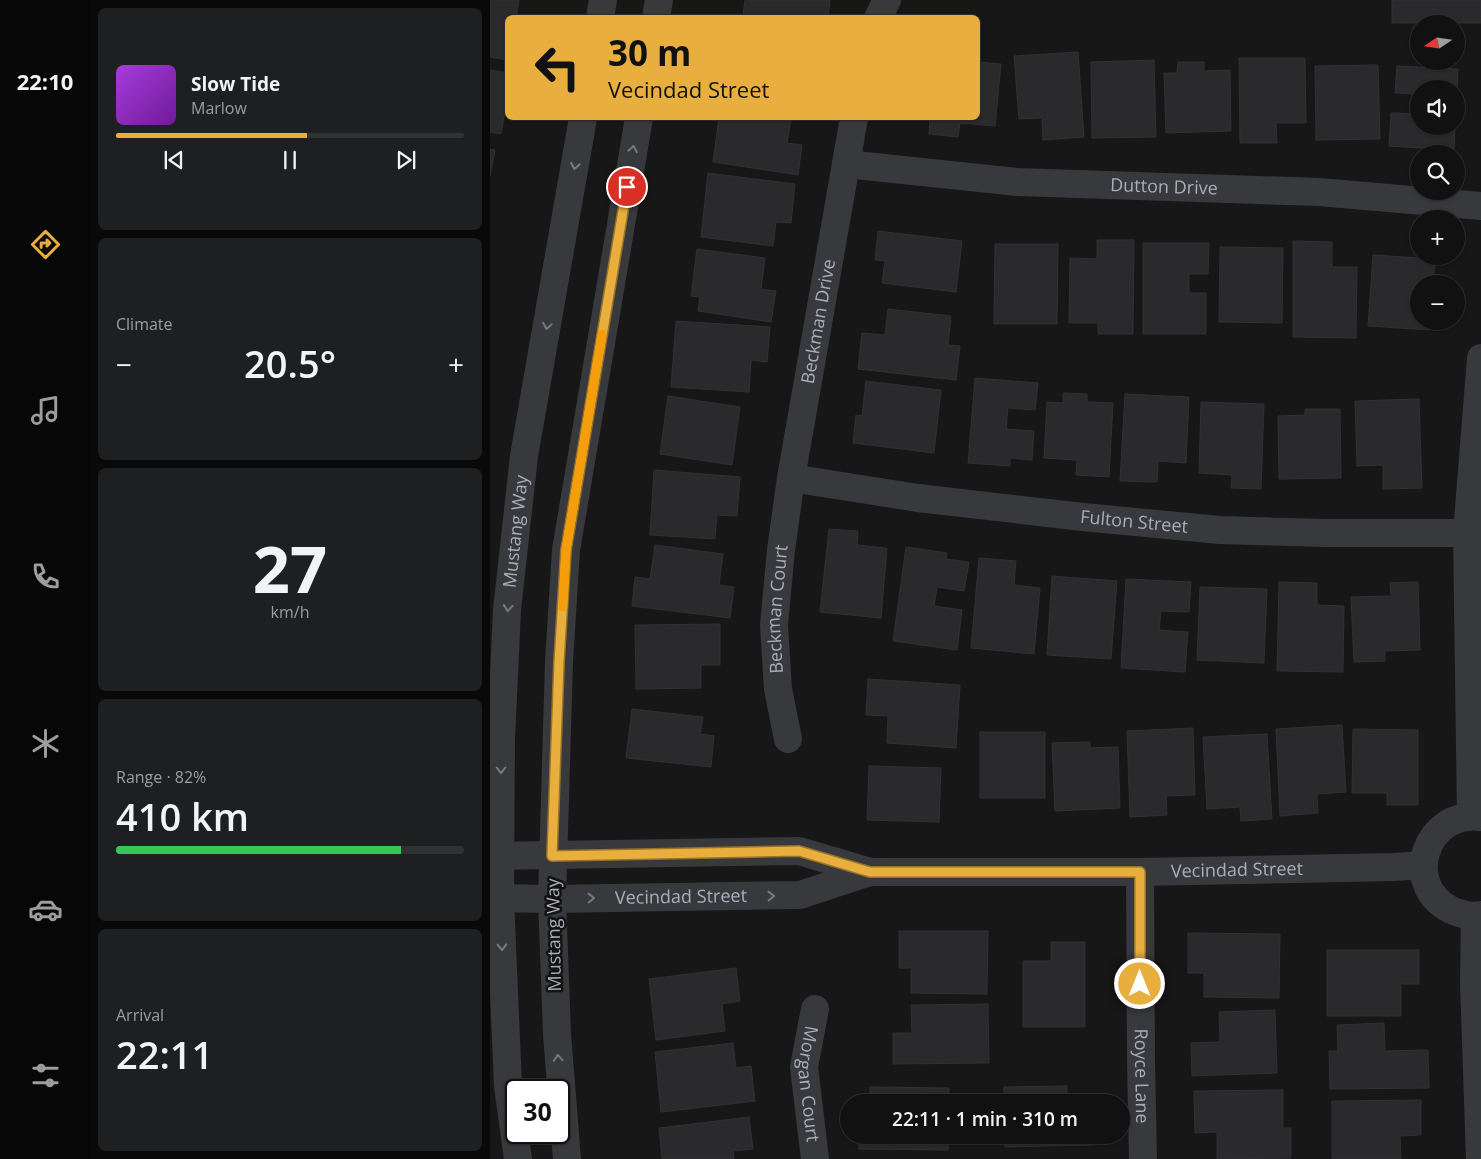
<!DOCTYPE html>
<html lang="en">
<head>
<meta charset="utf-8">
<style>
	body { margin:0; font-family:"Open Sans",sans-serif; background:#1e1f20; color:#f1f3f6; height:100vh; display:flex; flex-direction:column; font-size:19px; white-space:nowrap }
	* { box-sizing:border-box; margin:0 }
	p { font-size:16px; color:#9c9d9f }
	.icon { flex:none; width:28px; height:28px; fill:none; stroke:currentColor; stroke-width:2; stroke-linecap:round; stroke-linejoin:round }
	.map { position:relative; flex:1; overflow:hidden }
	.panel { display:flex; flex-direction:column; gap:8px; padding:8px; background:#09090a; width:400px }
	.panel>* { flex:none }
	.guide { position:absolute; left:15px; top:15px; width:475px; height:105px; border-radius:8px; box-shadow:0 1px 4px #0004,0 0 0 1px #303132; background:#e9af3e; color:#111; overflow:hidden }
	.needle { width:32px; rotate:257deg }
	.buttons { position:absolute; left:920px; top:15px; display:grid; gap:10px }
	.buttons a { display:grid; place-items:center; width:55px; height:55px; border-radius:50%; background:#111112; box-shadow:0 1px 4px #0004,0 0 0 1px #303132; font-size:25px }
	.speed { position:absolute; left:15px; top:1079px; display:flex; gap:10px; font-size:25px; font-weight:700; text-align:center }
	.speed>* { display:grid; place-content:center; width:65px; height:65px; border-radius:50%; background:#111112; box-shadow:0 1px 4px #0004,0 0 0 1px #303132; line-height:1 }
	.speed .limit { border:2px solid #111; border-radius:8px; background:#fff; color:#111 }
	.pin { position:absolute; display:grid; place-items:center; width:42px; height:42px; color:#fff; margin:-21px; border:2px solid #fff; border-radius:50%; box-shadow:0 1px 5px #0007 }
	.me { position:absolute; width:55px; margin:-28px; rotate:0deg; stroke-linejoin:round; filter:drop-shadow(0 0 4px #0008) }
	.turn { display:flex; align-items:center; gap:18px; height:105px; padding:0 20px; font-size:22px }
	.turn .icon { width:65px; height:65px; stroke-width:2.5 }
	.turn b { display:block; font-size:35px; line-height:42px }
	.big { font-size:38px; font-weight:600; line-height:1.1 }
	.panel .card { flex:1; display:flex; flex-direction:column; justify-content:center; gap:8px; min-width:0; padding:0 18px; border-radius:8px; background:#1e1f20 }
	.panel .dial { align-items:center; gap:0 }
	.dial b { font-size:65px; line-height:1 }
	.song { display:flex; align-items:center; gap:15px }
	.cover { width:60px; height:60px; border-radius:8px; background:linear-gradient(135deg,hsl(280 70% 55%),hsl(280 70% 35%)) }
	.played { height:5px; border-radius:2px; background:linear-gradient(90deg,#e9af3e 55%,#303132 55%) }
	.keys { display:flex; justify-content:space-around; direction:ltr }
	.heat { display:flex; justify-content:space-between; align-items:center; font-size:28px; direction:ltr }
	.charge { height:8px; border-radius:4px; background:linear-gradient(90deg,#34c759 82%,#303132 0) }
	.trip { position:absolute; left:350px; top:1094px; width:290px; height:50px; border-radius:25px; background:#111112; box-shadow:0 1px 4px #0004,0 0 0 1px #303132; font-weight:600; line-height:50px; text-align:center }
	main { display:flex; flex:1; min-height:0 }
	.tabs { display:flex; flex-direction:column; width:90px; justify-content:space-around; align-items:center; background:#070707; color:#9c9d9f }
	.tabs .icon { width:35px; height:35px }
	.tabs .active { color:#e9af3e }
	.tabs b { font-size:22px; color:#f1f3f6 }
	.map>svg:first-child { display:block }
	.building { fill:#2a2a2c; stroke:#313134 }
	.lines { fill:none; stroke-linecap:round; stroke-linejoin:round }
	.minor { stroke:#38393d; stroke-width:28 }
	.oneway { stroke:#767981 }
	.route-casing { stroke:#977228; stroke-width:12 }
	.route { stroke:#e9af3e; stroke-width:9 }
	.slow { stroke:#f59e0b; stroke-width:9 }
	.labels { text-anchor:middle; stroke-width:5; stroke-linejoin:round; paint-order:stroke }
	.street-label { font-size:18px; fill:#a9aeb8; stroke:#121213 }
</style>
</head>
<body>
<main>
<nav class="tabs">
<b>22:10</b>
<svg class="icon active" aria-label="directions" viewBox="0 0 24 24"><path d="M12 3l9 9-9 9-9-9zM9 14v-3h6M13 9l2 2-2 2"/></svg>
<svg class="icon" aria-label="music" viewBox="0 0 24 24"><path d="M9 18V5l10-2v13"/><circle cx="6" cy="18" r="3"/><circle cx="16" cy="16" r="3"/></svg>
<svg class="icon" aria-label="phone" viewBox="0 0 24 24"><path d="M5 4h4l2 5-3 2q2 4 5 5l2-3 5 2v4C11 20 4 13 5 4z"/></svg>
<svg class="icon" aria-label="climate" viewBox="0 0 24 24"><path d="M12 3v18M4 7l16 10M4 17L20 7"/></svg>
<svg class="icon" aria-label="car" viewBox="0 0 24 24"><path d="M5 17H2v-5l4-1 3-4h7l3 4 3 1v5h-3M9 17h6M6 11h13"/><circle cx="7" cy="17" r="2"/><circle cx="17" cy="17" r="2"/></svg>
<svg class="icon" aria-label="filters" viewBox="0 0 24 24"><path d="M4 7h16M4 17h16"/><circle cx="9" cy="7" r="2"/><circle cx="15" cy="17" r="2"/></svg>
</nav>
<section class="panel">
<div class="card">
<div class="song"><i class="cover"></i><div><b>Slow Tide</b><p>Marlow</p></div></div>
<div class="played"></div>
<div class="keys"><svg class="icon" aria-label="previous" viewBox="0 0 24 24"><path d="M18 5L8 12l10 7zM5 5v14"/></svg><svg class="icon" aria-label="pause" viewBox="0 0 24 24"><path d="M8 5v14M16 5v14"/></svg><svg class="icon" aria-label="next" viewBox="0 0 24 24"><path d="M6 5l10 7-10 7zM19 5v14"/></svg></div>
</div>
<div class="card"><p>Climate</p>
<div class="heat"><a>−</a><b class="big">20.5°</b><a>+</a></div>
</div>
<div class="card dial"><b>27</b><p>km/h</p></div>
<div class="card"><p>Range · 82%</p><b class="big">410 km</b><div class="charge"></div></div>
<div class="card"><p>Arrival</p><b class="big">22:11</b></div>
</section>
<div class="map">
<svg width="991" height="1159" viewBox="0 0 991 1159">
	<rect width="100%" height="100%" fill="#171718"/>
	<g class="building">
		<path d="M0,0H29L26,18H18V60L0,57Z"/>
		<path d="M255,0H340L338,18L253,16Z"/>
		<rect x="902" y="0" width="89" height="23"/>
		<path d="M588,52L594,137L553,140L552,118L529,119L524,56Z"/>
		<path d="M749,58H815L816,123H786L787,143H750Z"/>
		<path d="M664,60L666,137L602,138L601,62Z"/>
		<path d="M488,62L511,64L505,126L470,123L468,137L439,134L440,118H488Z"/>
		<path d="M688,62H714V71L740,70L741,131L676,133L674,73H687Z"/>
		<path d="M888,65L890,139L826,140L825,66Z"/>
		<path d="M907,66L968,69L966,111V89H929V94L905,93Z"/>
		<path d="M0,70L18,73V94L11,134L0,132Z"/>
		<path d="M901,113L929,114V126H965L964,150L899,146Z"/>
		<path d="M229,118H301L297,143L312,145L308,175L223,162Z"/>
		<path d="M0,149L5,150L0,176Z"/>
		<path d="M218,173L305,184L301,223L286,222L283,246L211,237Z"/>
		<path d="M388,231L472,241L466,292L392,283L395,261L385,260Z"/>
		<path d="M607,240H644L643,334H608V323H579L580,258L607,259Z"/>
		<path d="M803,241L842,242V267H867L866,338L803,337Z"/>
		<path d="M653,243H719L718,274H699V293H716V334H653Z"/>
		<path d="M505,244H568L567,324H504Z"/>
		<path d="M730,247L793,248L792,323L729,322Z"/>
		<path d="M207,249L275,258L271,289L286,291L281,322L208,311L210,297L201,296Z"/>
		<path d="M883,255L945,259L943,284H929V321H941L940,330L878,326Z"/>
		<path d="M398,309L461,316L458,345L470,346L466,380L368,369L372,333L395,335Z"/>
		<path d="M186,321L280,327L277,362L261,360L259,392L181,387Z"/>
		<path d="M485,378L548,383L545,410L518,408L516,429L544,431L542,460L520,458V466L478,463Z"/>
		<path d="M376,381L451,390L444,453L363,443L366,415L372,416Z"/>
		<path d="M573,393L597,394V402L623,403L619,477L586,475L587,460L554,458L557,402L573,403Z"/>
		<path d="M635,394L699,397L696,463L668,461L667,482L630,481Z"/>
		<path d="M178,396L250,407L242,465L170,454Z"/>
		<path d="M929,399L932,488L893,489V465L867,466L865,401Z"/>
		<path d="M711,402L774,404L771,489L741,488L742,475L709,473Z"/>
		<path d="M815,409H850L851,478L789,479L788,416L815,415Z"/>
		<path d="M164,470L250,477L247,516L227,515L225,539L160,535Z"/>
		<path d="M339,529L368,531L367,545L397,548L391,618L330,612Z"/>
		<path d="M165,545L233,554L229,585L244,587L240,618L142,606L145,577L160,579Z"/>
		<path d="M416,547L457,553L456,559L479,562L474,591L447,587L444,606L472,610L467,650L403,641Z"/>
		<path d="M489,558L526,561L524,585L550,588L544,654L481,648Z"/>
		<path d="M562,576L627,581L621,659L557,655Z"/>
		<path d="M636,579L701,582L699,612L671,611L669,630L698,632L695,672L631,668Z"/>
		<path d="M789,582L827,583V605L854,606L853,672L787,671Z"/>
		<path d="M928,582L930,650L895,651V661L864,662L861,597L901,596L900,583Z"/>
		<path d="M710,587L777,589L774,663L707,660Z"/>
		<path d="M230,624V665H211V688L146,689L145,625Z"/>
		<path d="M378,679L470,685L466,748L397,743L398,716L376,715Z"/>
		<path d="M142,709L213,717L210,734L224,736L221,767L136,758Z"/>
		<path d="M852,725L856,792L827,794L828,813L790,816L786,729Z"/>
		<path d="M703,728L705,795L676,796L677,815L640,817L637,731Z"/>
		<path d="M863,729L928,730V805H897V793H862Z"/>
		<rect x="490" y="732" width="65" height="66"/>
		<path d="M777,734L782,819L751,821L750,807L717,809L713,737Z"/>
		<path d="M600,742V748L628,747L630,808L565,811L562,743Z"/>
		<path d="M379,766L451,768L449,822L377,820Z"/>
		<path d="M409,931H498L497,994L421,993V968H409Z"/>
		<path d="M698,933L790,934L789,998L714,997V973H698Z"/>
		<path d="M561,942H595V1027H533V961H561Z"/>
		<path d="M837,950H929V984H911V1016H837Z"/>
		<path d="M246,968L250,1001L232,1004L235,1031L166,1040L159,979Z"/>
		<path d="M498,1004L499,1063L403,1064V1033H422L421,1005Z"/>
		<path d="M785,1010L787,1073L702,1076L701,1043L730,1042L729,1012Z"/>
		<path d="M894,1023L895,1051L938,1050L939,1088L840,1089L839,1051H848L847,1025Z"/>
		<path d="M243,1043L246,1068L261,1066L265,1101L171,1112L165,1052Z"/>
		<path d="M577,1086V1102H514V1087Z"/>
		<path d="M380,1087L459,1088V1102H380Z"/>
		<path d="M793,1090V1128H801V1158L727,1159V1132L705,1133L704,1091Z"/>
		<path d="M931,1100V1135L910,1136L911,1159H842V1101Z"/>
		<path d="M259,1117L263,1149L243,1151L244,1159H172L169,1128Z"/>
		<path d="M369,1135H459L458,1150L369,1149Z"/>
		<path d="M515,1135H604V1145L515,1147Z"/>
	</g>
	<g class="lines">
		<g class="minor">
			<path d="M110,18L113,0"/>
			<path d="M166,18L169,0"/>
			<path d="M388,18L397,0"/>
			<path id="s1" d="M356,164L528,182L829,192L991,206"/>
			<path id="s2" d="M301,478L428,498L593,517L730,530L834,533H991"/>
			<path id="s3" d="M298,739L288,689L284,625L291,550L301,478L364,118"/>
			<path d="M981,816L977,533L991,358"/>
			<path d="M991,817C935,810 911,885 961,910C970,914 981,917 991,915"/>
			<path id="s4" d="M0,856L309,851L380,872H650L904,867L933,865"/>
			<path id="s5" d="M650,872L651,1060L653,1159"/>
			<path id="s6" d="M0,898L62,899L310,895L380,872"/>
			<path d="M985,916L984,983L990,1159"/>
			<path id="s7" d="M325,1009L314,1067L325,1159"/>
			<path id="s8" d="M28,1159L18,1086L10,898L11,739L17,610L34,456L93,118"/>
			<path d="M77,1159L67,1034L62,899L69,662L76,550L149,118"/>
		</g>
	</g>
	<defs><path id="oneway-chevron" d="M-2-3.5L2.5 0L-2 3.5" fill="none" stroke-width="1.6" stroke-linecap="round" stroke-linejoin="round" transform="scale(1.25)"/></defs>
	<g class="oneway">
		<use href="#oneway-chevron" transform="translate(143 149) rotate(-80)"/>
		<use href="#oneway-chevron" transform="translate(85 166) rotate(100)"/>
		<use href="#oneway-chevron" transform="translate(57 326) rotate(100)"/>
		<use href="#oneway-chevron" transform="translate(18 608) rotate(95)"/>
		<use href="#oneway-chevron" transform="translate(11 770) rotate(90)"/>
		<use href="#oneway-chevron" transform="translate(281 896) rotate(-1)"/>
		<use href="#oneway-chevron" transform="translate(101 898) rotate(-1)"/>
		<use href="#oneway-chevron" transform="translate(12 947) rotate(88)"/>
		<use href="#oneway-chevron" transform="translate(68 1058) rotate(-94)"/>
	</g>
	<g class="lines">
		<g class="route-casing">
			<path id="route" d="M137,187L76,550L69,662L62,856L309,851L380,872H650V984"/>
		</g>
		<use href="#route" class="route"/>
		<path class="slow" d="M73,607L76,550L112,334"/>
	</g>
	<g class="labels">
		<g class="street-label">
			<text dy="6" stroke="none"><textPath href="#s1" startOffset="319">Dutton Drive</textPath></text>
			<text dy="6" stroke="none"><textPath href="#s3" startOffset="422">Beckman Drive</textPath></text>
			<text dy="6" stroke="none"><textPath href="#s2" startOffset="346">Fulton Street</textPath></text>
			<text dy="6" stroke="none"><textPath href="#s8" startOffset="629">Mustang Way</textPath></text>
			<text dy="6" stroke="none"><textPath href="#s3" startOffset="131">Beckman Court</textPath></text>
			<text dy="6" stroke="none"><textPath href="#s4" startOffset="750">Vecindad Street</textPath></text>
			<text dy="6" stroke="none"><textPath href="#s6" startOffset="191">Vecindad Street</textPath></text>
			<text transform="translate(64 935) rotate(-91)" y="6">Mustang Way</text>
			<text dy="6" stroke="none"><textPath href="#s5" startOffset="204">Royce Lane</textPath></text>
			<text dy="6" stroke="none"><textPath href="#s7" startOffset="76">Morgan Court</textPath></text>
		</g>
	</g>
</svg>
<div class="buttons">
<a><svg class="needle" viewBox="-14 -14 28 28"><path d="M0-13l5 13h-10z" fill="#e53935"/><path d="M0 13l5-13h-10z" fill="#9c9d9f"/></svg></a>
<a><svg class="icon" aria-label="sound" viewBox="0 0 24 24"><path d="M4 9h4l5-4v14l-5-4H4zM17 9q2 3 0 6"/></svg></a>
<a><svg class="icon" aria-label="search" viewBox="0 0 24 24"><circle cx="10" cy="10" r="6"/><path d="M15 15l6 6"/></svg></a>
<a>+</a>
<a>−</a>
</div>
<div class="speed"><div class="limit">30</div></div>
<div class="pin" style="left:137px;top:187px;background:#d93025"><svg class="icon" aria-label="arrive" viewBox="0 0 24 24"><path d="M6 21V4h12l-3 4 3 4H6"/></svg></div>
<svg class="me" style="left:650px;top:984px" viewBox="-20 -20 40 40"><circle r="17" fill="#e9af3e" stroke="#fff" stroke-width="3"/><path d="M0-11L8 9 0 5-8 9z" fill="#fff"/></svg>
<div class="trip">22:11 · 1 min · 310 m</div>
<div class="guide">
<div class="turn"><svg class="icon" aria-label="left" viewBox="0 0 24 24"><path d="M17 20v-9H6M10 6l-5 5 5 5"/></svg><div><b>30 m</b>Vecindad Street</div></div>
</div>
</div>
</main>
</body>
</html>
